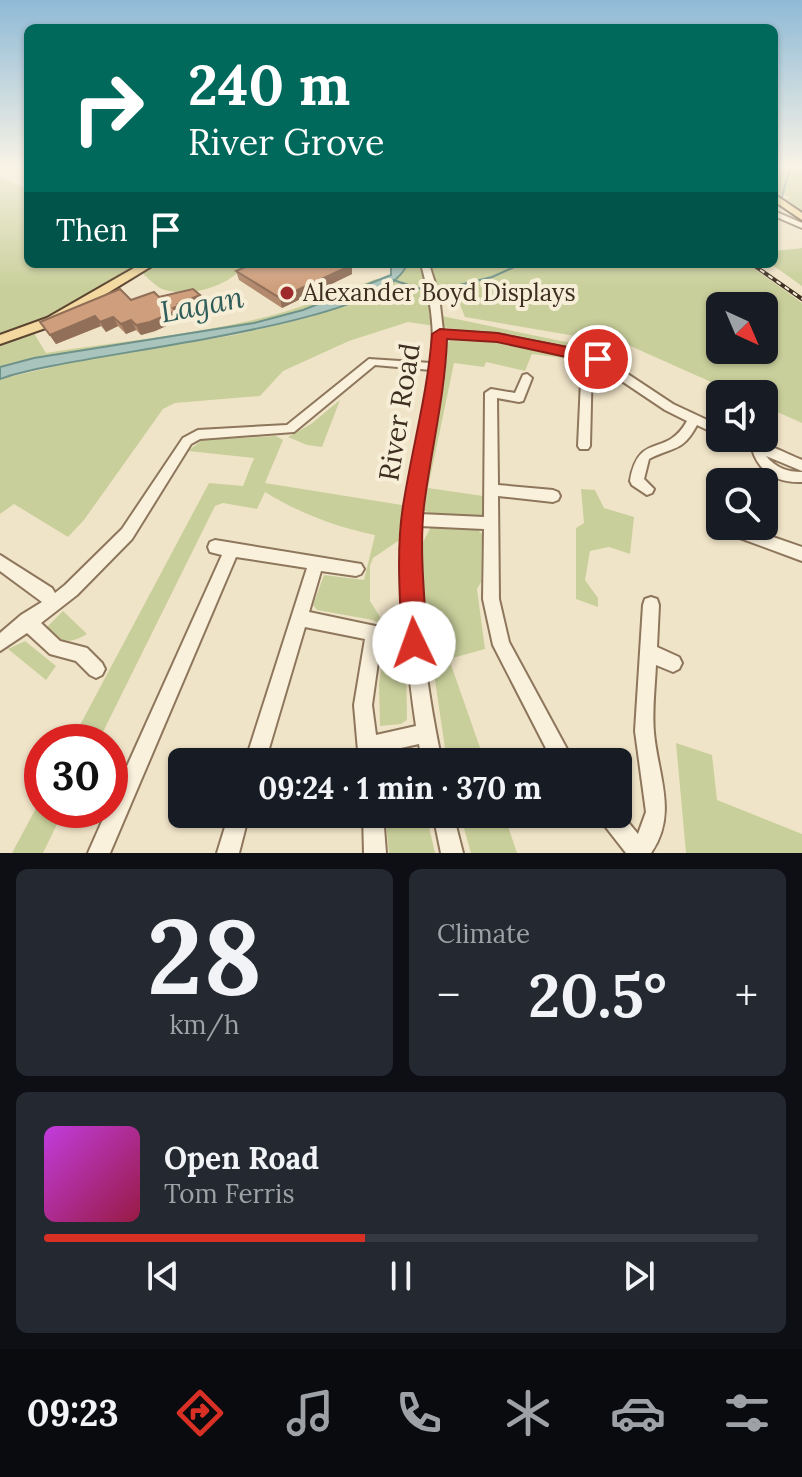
<!DOCTYPE html>
<html lang="en">
<head>
<meta charset="utf-8">
<style>
	body { margin:0; font-family:Lora,serif; background:#242831; color:#f1f3f6; height:100vh; display:flex; flex-direction:column; font-size:30px; white-space:nowrap }
	* { box-sizing:border-box; margin:0 }
	p { font-size:26px; color:#9ea1a6 }
	.icon { flex:none; width:44px; height:44px; fill:none; stroke:currentColor; stroke-width:2; stroke-linecap:round; stroke-linejoin:round }
	.map { position:relative; height:853px; overflow:hidden }
	.panel { display:flex; flex-direction:column; gap:16px; padding:16px; background:#0d0f14; flex:1 }
	.panel>* { flex:none }
	.top-card { position:absolute; left:24px; top:24px; width:754px; height:244px; border-radius:12px; box-shadow:0 2px 6px #0004; background:#00695c; color:#fff; overflow:hidden }
	.needle { width:52px; rotate:136deg }
	.fabs { position:absolute; left:706px; top:292px; display:grid; gap:16px }
	.fabs a { display:grid; place-items:center; width:72px; height:72px; border-radius:12px; background:#171b24; box-shadow:0 2px 6px #0004; font-size:40px }
	.speed { position:absolute; left:24px; top:724px; display:flex; gap:16px; font-size:40px; font-weight:700; text-align:center }
	.speed>* { display:grid; place-content:center; width:104px; height:104px; border-radius:50%; background:#171b24; box-shadow:0 2px 6px #0004; line-height:1 }
	.speed .limit { border:12px solid #d22; background:#fff; color:#111 }
	.pin { position:absolute; display:grid; place-items:center; width:68px; height:68px; color:#fff; margin:-34px; border:4px solid #fff; border-radius:50%; box-shadow:0 2px 8px #0007 }
	.me { position:absolute; width:88px; margin:-44px; rotate:357deg; stroke-linejoin:round; filter:drop-shadow(0 0 6px #0008) }
	.turn { display:flex; align-items:center; gap:28px; height:168px; padding:0 32px; font-size:36px }
	.turn .icon { width:104px; height:104px; stroke-width:2.5 }
	.turn b { display:block; font-size:56px; line-height:68px }
	.then { display:flex; align-items:center; height:76px; padding:0 32px; background:#0003; gap:16px; font-size:30px }
	.big { font-size:60px; font-weight:700; line-height:1.1 }
	.panel .tile { flex:1; display:flex; flex-direction:column; justify-content:center; gap:12px; min-width:0; padding:0 28px; border-radius:12px; background:#242831 }
	.panel .dial { align-items:center; gap:0 }
	.dial b { font-size:104px; line-height:1 }
	.song { display:flex; align-items:center; gap:24px }
	.cover { width:96px; height:96px; border-radius:12px; background:linear-gradient(135deg,hsl(290 70% 55%),hsl(340 70% 35%)) }
	.played { height:8px; border-radius:4px; background:linear-gradient(90deg,#d93025 45%,#363941 45%) }
	.keys { display:flex; justify-content:space-around; direction:ltr }
	.heat { display:flex; justify-content:space-between; align-items:center; font-size:44px; direction:ltr }
	.panel .tiles { flex:1; display:grid; gap:16px; grid-template-columns:1fr 1fr }
	.tile:last-child { grid-column:span 2 }
	.trip { position:absolute; left:168px; top:748px; width:464px; height:80px; border-radius:12px; background:#171b24; box-shadow:0 2px 6px #0004; font-weight:700; line-height:80px; text-align:center }
	.dock { display:flex; height:128px; justify-content:space-around; align-items:center; background:#090b0e; color:#9ea1a6 }
	.dock .icon { width:56px; height:56px }
	.dock .selected { color:#d93025 }
	.dock b { font-size:36px; color:#f1f3f6 }
	.map>svg:first-child { display:block }
	.green { fill:#c9cf9b; fill-rule:evenodd }
	.water { fill:#a9c4bc; stroke:#6f938a; stroke-width:2 }
	.lines { fill:none; stroke-linecap:round; stroke-linejoin:round }
	.stream { stroke:#6f938a; stroke-width:2 }
	.minor-casing { stroke:#8d765c; stroke-width:4 }
	.major-casing { stroke:#5b4430; stroke-width:4 }
	.minor { fill:#faf1dc; fill-rule:evenodd }
	.major { fill:#f3d9a0; fill-rule:evenodd }
	.rail-casing { stroke:#3d2e20; stroke-width:4 }
	.rail { stroke:#f7eed8; stroke-width:2; stroke-dasharray:5; stroke-linecap:butt }
	.wall { fill:#b2896c }
	.shaded-wall { fill:#916f58 }
	.building { fill:#cf9f7d; stroke:#916f58; stroke-width:2 }
	.route { fill:#d93025; stroke:#8d1f18; stroke-width:2 }
	.poi-dot { fill:#9e2a2b; stroke:#f7eed8; stroke-width:3 }
	.labels { text-anchor:middle; stroke-width:8; stroke-linejoin:round; paint-order:stroke }
	.far-poi-label { font-size:24px; fill:#3d2e20; stroke:#f7eed8; text-anchor:start }
	.street-label { font-size:28px; fill:#3d2e20; stroke:#f7eed8 }
	.water-label { font-size:30px; font-style:italic; fill:#2f5d5a; stroke:#f7eed8 }
</style>
</head>
<body>
<div class="map">
<svg width="802" height="853" viewBox="0 0 802 853">
	<rect width="100%" height="100%" fill="#f0e4c8"/>
	<g class="green">
		<path d="M774,167H802V211L786,199L790,197L774,192Z"/>
		<path d="M0,177L28,189V264H145L49,319L0,337Z"/>
		<path d="M802,248V286L771,264H774V251Z"/>
		<path d="M153,264H246C230,286 189,299 162,289C155,286 147,277 141,272Z"/>
		<path d="M407,264H748L802,303V423L764,406V394H738L628,345L465,317L452,285L434,287L437,315L561,341L617,349L598,355L535,341L408,322L349,341L283,371L260,396L175,403L163,409L84,520L68,537L14,504L0,514V379L105,355L235,335L311,317L390,285ZM720,306H764V350H720Z"/>
		<path d="M376,279H380L303,310L254,323L34,358L0,367V343L32,330L46,353C114,342 185,336 253,320C295,311 335,294 376,279Z"/>
		<path d="M453,338L526,346L579,360L532,354L525,371L486,362L484,367L454,363L428,488L483,496L482,516L430,513L422,510L417,501L445,345Z"/>
		<path d="M340,400L322,447L307,445L288,437L311,424Z"/>
		<path d="M276,436L283,440L265,483L408,506L401,539L373,558L370,566V601L380,617L402,639L406,657L407,720L401,724L380,726L379,683L386,642L381,624L373,620L317,610L313,605L324,575L364,580L375,535C336,527 299,513 265,492L257,509L223,503L215,506L98,742H71L209,483L243,486L254,458L188,451L202,440Z"/>
		<path d="M581,489L595,490L604,508L634,517L630,554L609,547L590,551L585,580L598,598V607L576,599V528L584,523Z"/>
		<path d="M432,525L474,526L482,534L481,582L477,589L485,649L449,659L485,762H447L425,612L422,544Z"/>
		<path d="M63,611L87,634C69,645 60,642 45,629Z"/>
		<path d="M25,641L56,666L46,680L8,649Z"/>
		<path d="M676,743L712,755L717,800L802,834V853H686Z"/>
		<path d="M42,797V810H64L43,853H12Z"/>
		<path d="M385,814H426L435,853H389Z"/>
		<path d="M460,814H504L517,853H471Z"/>
	</g>
	<path class="water" d="M391,264H407C385,329 71,352 0,379V367L34,358L254,323L303,310L391,275Z"/>
	<g class="lines">
		<g class="stream">
			<path d="M782,197L790,167"/>
			<path d="M393,280L431,292L492,277L521,264"/>
		</g>
		<g class="minor-casing">
			<g id="minor">
				<path d="M774,211L802,223V228L774,216Z"/>
				<path d="M421,264H429L439,296L443,331L497,334L591,353L602,357L673,404L720,426V436L697,425C682,453 673,446 649,459L644,479L654,489L652,493L647,495L632,485L630,481C639,430 666,459 687,421L665,410L592,361L590,446L588,449H580L578,446L582,359L497,340L443,337V367L441,370L424,473L420,514L484,517L485,393L491,389L515,393L523,375L527,374L532,378L523,401L519,402L497,398L498,485L553,490L558,492L560,496L558,500L553,502L498,496L499,599L509,642L574,762H553L493,645L483,599L484,529L420,526C415,606 426,685 442,762H422L419,744L378,753L379,762H359L354,705L365,639L305,627L265,762H245L307,568L236,557L110,853H88L107,810H110V804L222,555L210,552L208,547L210,542L215,540L361,564L364,569L361,574L356,576L321,571L309,612L380,627L382,633L372,705L376,735L416,726C405,652 399,578 407,504C412,459 425,415 431,370L375,365L294,432L200,439L191,444L132,539L77,595L41,623L60,641L87,648L102,663L105,669L102,675L96,678L90,675L76,661L50,654L27,633L0,651V633L21,615L42,602L0,571V555L52,588L55,593L65,585L122,529L183,438L198,430L287,425L369,359L431,363C436,329 430,297 421,264Z"/>
				<path d="M732,438C758,438 778,450 802,460V471L766,456C776,468 787,472 802,472V482C778,483 759,473 752,449L734,441Z"/>
				<path d="M720,521V526H741L802,547V561L718,530L716,526Z"/>
				<path d="M651,597L657,599L659,605L657,647L679,657L682,663L679,669L673,672L656,665C655,687 652,711 654,733C658,776 678,814 651,853H626L601,821L598,814H618V810L638,834L646,812L635,731L643,605L645,599Z"/>
				<path d="M229,814H249L239,853H217Z"/>
				<path d="M363,814H383L386,853H364Z"/>
				<path d="M433,814H453L463,853H441Z"/>
			</g>
		</g>
		<g class="major-casing">
			<g id="major">
				<path d="M774,194L802,213V220L774,201Z"/>
				<path d="M141,264H155L57,324L0,344V335L47,318Z"/>
			</g>
		</g>
		<use href="#minor" class="minor"/>
		<use href="#major" class="major"/>
		<g class="rail-casing">
			<path id="rail" d="M752,264L802,299"/>
		</g>
		<use href="#rail" class="rail"/>
	</g>
	<g class="wall">
		<path d="M236,271L352,274L282,308L239,280Z"/>
		<path d="M200,295L203,304L183,313L184,315L178,317L180,320L155,331L141,335L136,330L126,334L118,326L106,332L101,326L56,344L40,322L131,300L159,297Z"/>
	</g>
	<g class="shaded-wall">
		<path d="M352,265V274L282,308L280,298Z"/>
		<path d="M200,295L203,304L183,313L184,315L178,317L180,320L155,331L141,335L136,325L178,304Z"/>
		<path d="M95,316L101,326L56,344L50,335Z"/>
		<path d="M113,317L118,326L106,332L100,322Z"/>
		<path d="M131,320L136,330L126,334L121,324Z"/>
	</g>
	<g class="building">
		<path d="M252,264H350L352,265L280,298L236,271Z"/>
		<path d="M120,289L131,300L154,292L159,297L193,289L200,295L178,304L180,305L173,308L176,311L150,322L136,325L131,320L121,324L113,317L100,322L95,316L50,335L40,322Z"/>
	</g>
	<linearGradient id="sky" x2="0" y2="1"><stop stop-color="#8fbad6"/><stop offset="0.58" stop-color="#f8f3e6"/><stop offset="1" stop-color="#f8f3e6" stop-opacity="0"/></linearGradient>
	<rect width="802" height="287" fill="url(#sky)"/>
	<path class="route" d="M440,329L497,333L598,353L606,359L598,364L497,342L447,339C445,395 431,450 424,506C419,551 425,598 427,643L423,652L414,656L405,652L402,643C400,598 396,551 403,506C412,448 428,392 432,334Z"/>
	<circle class="poi-dot" cx="287" cy="293" r="8"/>
	<g class="labels">
		<g class="far-poi-label">
			<text x="303" y="301">Alexander Boyd Displays</text>
		</g>
		<g class="street-label">
			<text transform="translate(399 412) rotate(-81)" y="10">River Road</text>
		</g>
		<g class="water-label">
			<text transform="translate(202 305) rotate(-11)" y="10">Lagan</text>
		</g>
	</g>
</svg>
<div class="fabs">
<a><svg class="needle" viewBox="-14 -14 28 28"><path d="M0-13l5 13h-10z" fill="#e53935"/><path d="M0 13l5-13h-10z" fill="#9ea1a6"/></svg></a>
<a><svg class="icon" aria-label="sound" viewBox="0 0 24 24"><path d="M4 9h4l5-4v14l-5-4H4zM17 9q2 3 0 6"/></svg></a>
<a><svg class="icon" aria-label="search" viewBox="0 0 24 24"><circle cx="10" cy="10" r="6"/><path d="M15 15l6 6"/></svg></a>
</div>
<div class="speed"><div class="limit">30</div></div>
<div class="pin" style="left:598px;top:359px;background:#d93025"><svg class="icon" aria-label="arrive" viewBox="0 0 24 24"><path d="M6 21V4h12l-3 4 3 4H6"/></svg></div>
<svg class="me" style="left:414px;top:643px" viewBox="-20 -20 40 40"><circle r="19" fill="#fff"/><path d="M0-13L10 11 0 6-10 11z" fill="#d93025"/></svg>
<div class="trip">09:24 · 1 min · 370 m</div>
<div class="top-card">
<div class="turn"><svg class="icon" aria-label="right" viewBox="0 0 24 24"><path d="M7 20v-9h11M14 6l5 5-5 5"/></svg><div><b>240 m</b>River Grove</div></div>
<div class="then">Then<svg class="icon" aria-label="arrive" viewBox="0 0 24 24"><path d="M6 21V4h12l-3 4 3 4H6"/></svg></div>
</div>
</div>
<section class="panel">
<div class="tiles">
<div class="tile dial"><b>28</b><p>km/h</p></div>
<div class="tile"><p>Climate</p>
<div class="heat"><a>−</a><b class="big">20.5°</b><a>+</a></div>
</div>
<div class="tile">
<div class="song"><i class="cover"></i><div><b>Open Road</b><p>Tom Ferris</p></div></div>
<div class="played"></div>
<div class="keys"><svg class="icon" aria-label="previous" viewBox="0 0 24 24"><path d="M18 5L8 12l10 7zM5 5v14"/></svg><svg class="icon" aria-label="pause" viewBox="0 0 24 24"><path d="M8 5v14M16 5v14"/></svg><svg class="icon" aria-label="next" viewBox="0 0 24 24"><path d="M6 5l10 7-10 7zM19 5v14"/></svg></div>
</div>
</div>
</section>
<nav class="dock">
<b>09:23</b>
<svg class="icon selected" aria-label="directions" viewBox="0 0 24 24"><path d="M12 3l9 9-9 9-9-9zM9 14v-3h6M13 9l2 2-2 2"/></svg>
<svg class="icon" aria-label="music" viewBox="0 0 24 24"><path d="M9 18V5l10-2v13"/><circle cx="6" cy="18" r="3"/><circle cx="16" cy="16" r="3"/></svg>
<svg class="icon" aria-label="phone" viewBox="0 0 24 24"><path d="M5 4h4l2 5-3 2q2 4 5 5l2-3 5 2v4C11 20 4 13 5 4z"/></svg>
<svg class="icon" aria-label="climate" viewBox="0 0 24 24"><path d="M12 3v18M4 7l16 10M4 17L20 7"/></svg>
<svg class="icon" aria-label="car" viewBox="0 0 24 24"><path d="M5 17H2v-5l4-1 3-4h7l3 4 3 1v5h-3M9 17h6M6 11h13"/><circle cx="7" cy="17" r="2"/><circle cx="17" cy="17" r="2"/></svg>
<svg class="icon" aria-label="filters" viewBox="0 0 24 24"><path d="M4 7h16M4 17h16"/><circle cx="9" cy="7" r="2"/><circle cx="15" cy="17" r="2"/></svg>
</nav>
</body>
</html>
